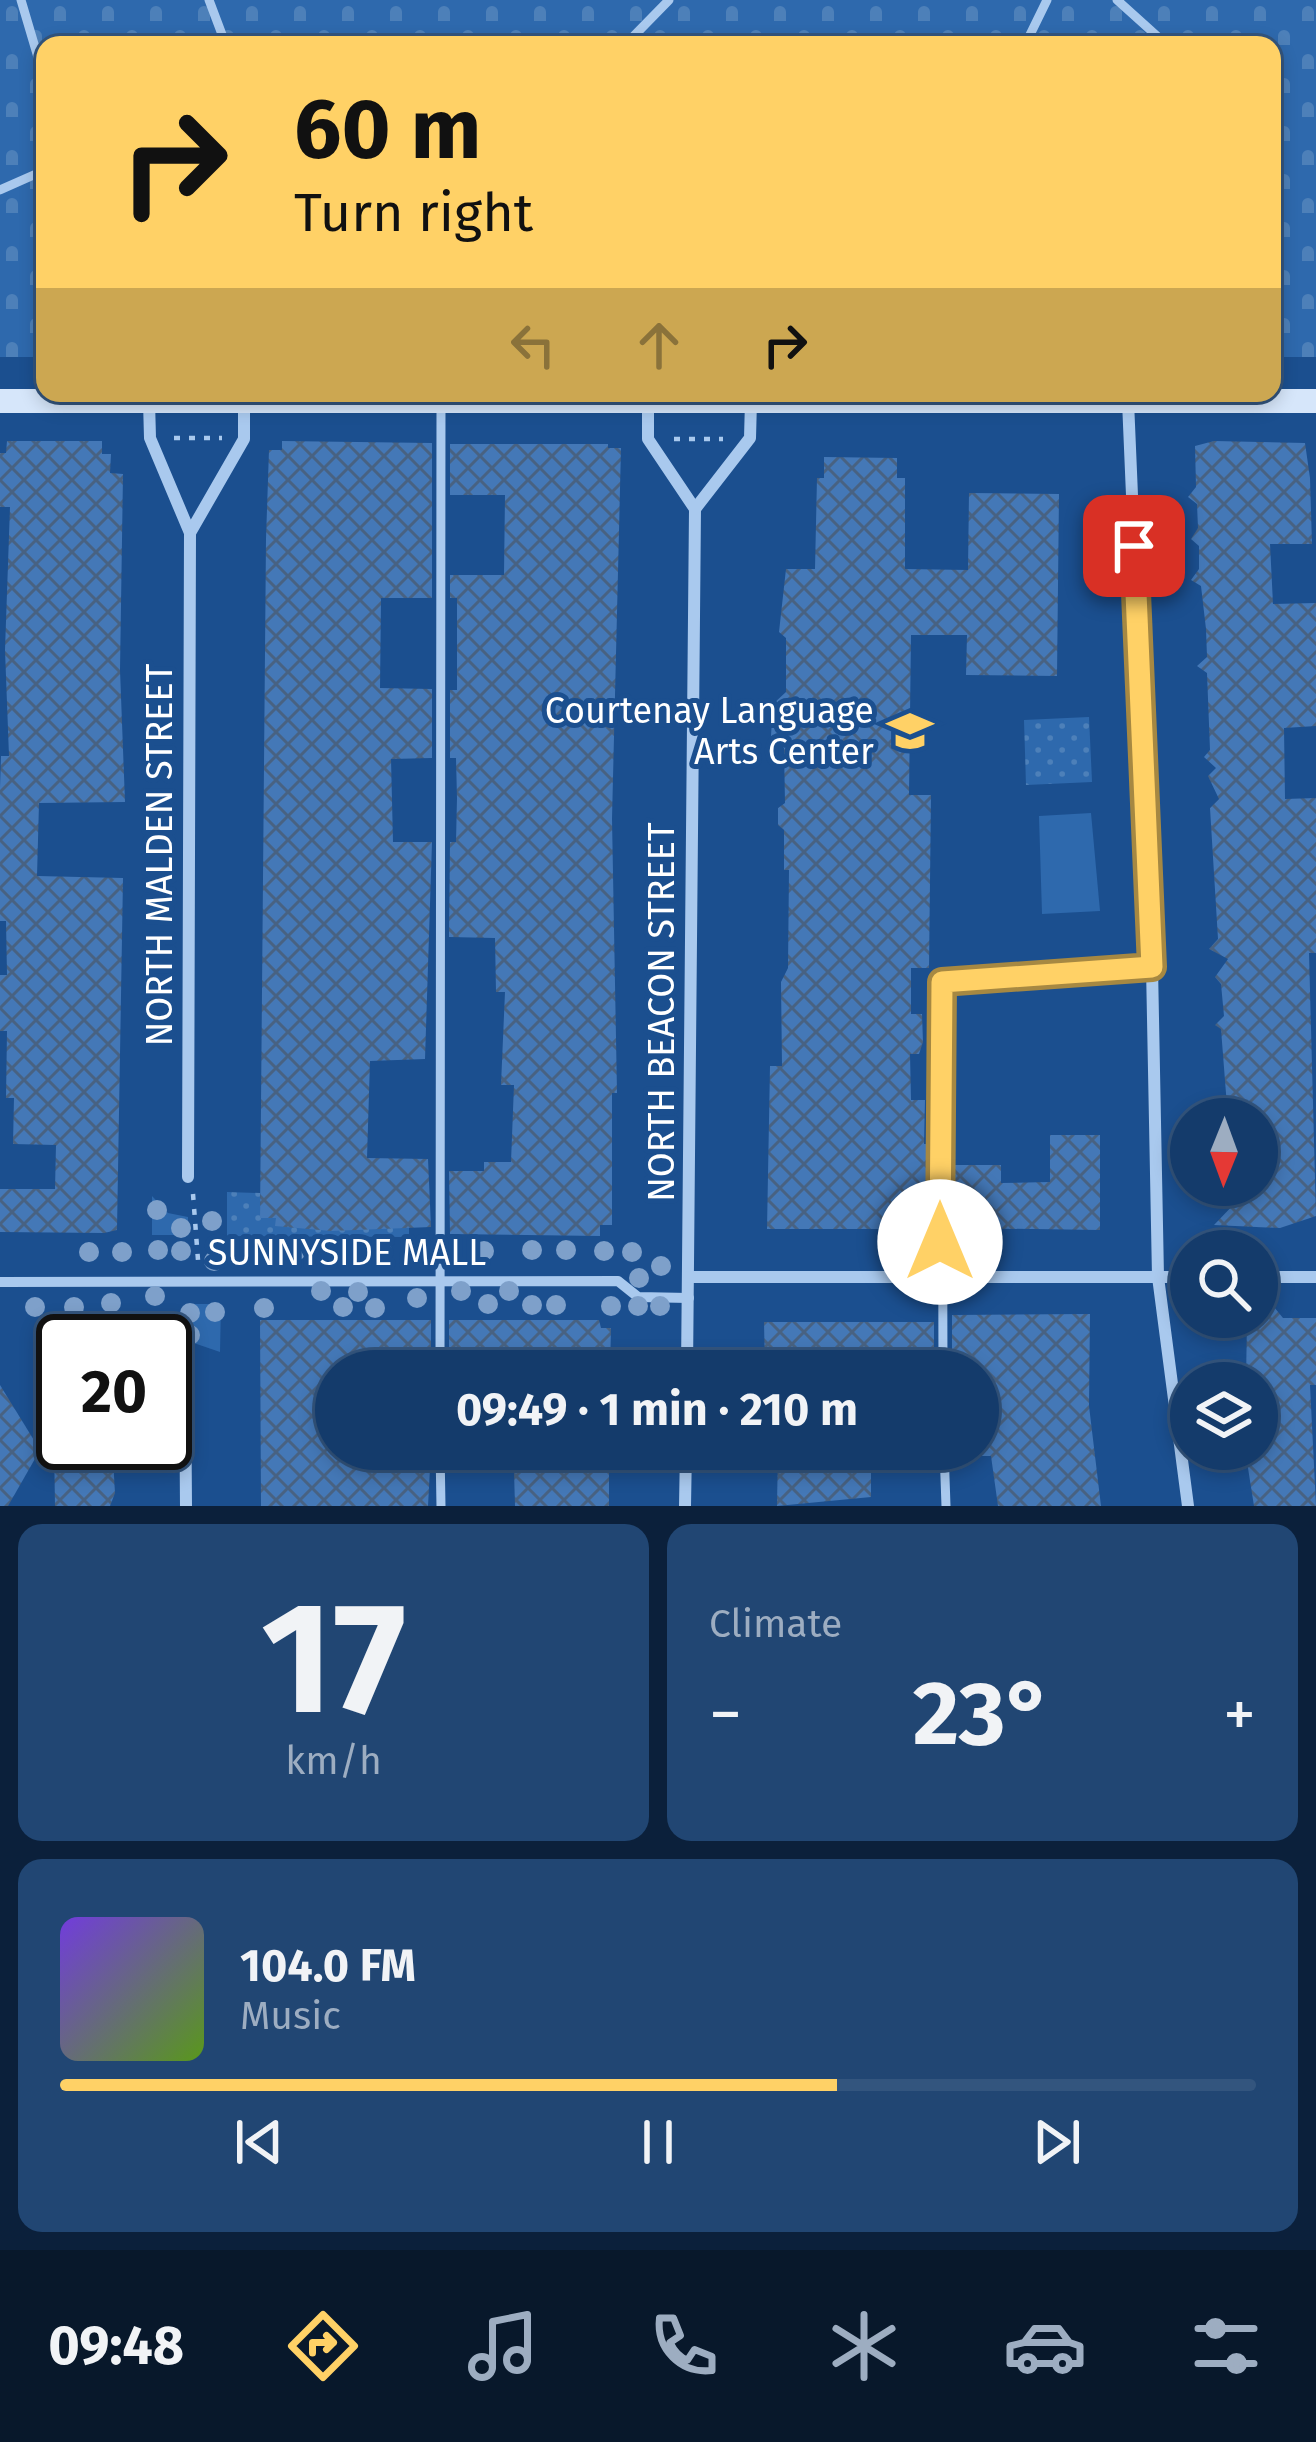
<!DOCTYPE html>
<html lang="en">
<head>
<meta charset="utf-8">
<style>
	body { margin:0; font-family:"Fira Sans",sans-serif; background:#214673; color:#f1f3f6; height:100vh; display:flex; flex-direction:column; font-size:45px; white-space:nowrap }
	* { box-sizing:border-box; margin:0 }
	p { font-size:39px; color:#9dadc1 }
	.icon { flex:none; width:66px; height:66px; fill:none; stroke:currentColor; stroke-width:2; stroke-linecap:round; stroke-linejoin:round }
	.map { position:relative; height:1506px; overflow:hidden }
	.panel { display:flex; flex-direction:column; gap:18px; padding:18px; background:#0b203b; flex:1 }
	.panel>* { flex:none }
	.guide { position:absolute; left:36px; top:36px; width:1245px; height:366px; border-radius:24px; box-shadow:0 6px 18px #0003,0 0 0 3px #33557e; background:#ffd166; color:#111; overflow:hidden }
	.needle { width:78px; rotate:181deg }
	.tools { position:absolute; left:1170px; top:1098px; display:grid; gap:24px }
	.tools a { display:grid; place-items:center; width:108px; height:108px; border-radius:50%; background:#143b6b; box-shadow:0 6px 18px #0003,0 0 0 3px #33557e; font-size:60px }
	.speed { position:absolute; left:36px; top:1314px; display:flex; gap:24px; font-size:60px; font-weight:700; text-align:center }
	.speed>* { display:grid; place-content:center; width:156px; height:156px; border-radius:50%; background:#143b6b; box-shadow:0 6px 18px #0003,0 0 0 3px #33557e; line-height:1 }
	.speed .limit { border:6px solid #111; border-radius:18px; background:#fff; color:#111 }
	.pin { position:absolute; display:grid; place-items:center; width:102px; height:102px; color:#fff; margin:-51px; border-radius:24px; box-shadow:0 6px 18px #0006 }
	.me { position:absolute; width:132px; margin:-66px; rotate:0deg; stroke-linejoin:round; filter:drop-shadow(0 0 9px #0008) }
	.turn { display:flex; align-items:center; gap:42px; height:252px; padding:0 60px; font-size:54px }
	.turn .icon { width:156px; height:156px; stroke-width:2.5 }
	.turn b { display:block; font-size:84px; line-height:102px }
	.lanes { display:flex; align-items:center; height:114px; padding:0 60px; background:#0003; justify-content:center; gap:60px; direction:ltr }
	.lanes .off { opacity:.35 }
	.big { font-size:90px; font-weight:700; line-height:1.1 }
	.panel .tile { flex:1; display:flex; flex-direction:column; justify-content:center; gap:18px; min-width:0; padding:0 42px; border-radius:24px; background:#214673 }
	.panel .dial { align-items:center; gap:0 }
	.dial b { font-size:156px; line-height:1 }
	.song { display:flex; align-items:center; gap:36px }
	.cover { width:144px; height:144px; border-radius:18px; background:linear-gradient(135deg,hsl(260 70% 55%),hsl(90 70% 35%)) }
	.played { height:12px; border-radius:6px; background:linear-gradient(90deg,#ffd166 65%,#33557e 65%) }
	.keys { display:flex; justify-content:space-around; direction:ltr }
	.heat { display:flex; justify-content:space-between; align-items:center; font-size:66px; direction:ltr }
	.panel .tiles { flex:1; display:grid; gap:18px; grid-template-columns:1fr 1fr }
	.tile:last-child { grid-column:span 2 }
	.trip { position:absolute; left:315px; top:1350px; width:684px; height:120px; border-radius:60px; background:#143b6b; box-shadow:0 6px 18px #0003,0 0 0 3px #33557e; font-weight:700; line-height:120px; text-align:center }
	.dock { display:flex; height:192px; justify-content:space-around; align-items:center; background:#08182b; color:#9dadc1 }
	.dock .icon { width:84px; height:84px }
	.dock .on { color:#ffd166 }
	.dock b { font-size:54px; color:#f1f3f6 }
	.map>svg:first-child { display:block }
	.grass { fill:url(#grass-dots) }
	.cemetery { fill:url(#cemetery-stones) }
	.garden { fill:#2e69ad }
	.building { fill:url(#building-cross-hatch) }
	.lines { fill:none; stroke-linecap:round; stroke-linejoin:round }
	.path { stroke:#a9c9ee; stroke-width:4.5; stroke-dasharray:6 9; stroke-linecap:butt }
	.service { stroke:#a9c9ee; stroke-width:9 }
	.pedestrian { stroke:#a9c9ee; stroke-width:10 }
	.minor { stroke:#a9c9ee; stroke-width:12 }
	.secondary { stroke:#d6e6fa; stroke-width:24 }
	.tree { fill:#7ea0ca }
	.route-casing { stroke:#a68842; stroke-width:30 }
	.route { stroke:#ffd166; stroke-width:21 }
	.labels { text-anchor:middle; stroke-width:10; stroke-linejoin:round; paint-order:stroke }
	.poi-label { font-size:36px; fill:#fff; stroke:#1b4f8f; text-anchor:end }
	.street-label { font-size:36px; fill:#fff; stroke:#1b4f8f }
</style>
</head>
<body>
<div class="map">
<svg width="1316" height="1506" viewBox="0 0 1316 1506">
	<defs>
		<pattern id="grass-dots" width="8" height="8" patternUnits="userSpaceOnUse" patternTransform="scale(3)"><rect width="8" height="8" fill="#2e69ad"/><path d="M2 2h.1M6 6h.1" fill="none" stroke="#4d80b9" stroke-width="1.8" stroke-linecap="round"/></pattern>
		<pattern id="cemetery-stones" width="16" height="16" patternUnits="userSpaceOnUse" patternTransform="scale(3)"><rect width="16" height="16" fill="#2e69ad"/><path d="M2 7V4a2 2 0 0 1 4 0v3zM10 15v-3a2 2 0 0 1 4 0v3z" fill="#4d80b9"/></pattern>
		<pattern id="building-cross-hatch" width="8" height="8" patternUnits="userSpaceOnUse" patternTransform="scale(3)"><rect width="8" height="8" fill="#4478b7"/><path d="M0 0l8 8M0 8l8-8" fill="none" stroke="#486282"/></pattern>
	</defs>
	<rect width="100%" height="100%" fill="#1b4f8f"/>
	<g class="grass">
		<path d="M1089,717L1092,782L1026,785L1024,720Z"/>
		<path d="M227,1192L260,1193V1217L276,1218V1226L409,1227V1237L227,1236Z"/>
	</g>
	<path class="cemetery" d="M0,0H1316V357H1272V45H45V357H0Z"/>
	<g class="garden">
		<path d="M1091,813L1100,911L1042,914L1039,816Z"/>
		<path d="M152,1196L168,1213L188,1217V1235H152Z"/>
		<path d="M185,1304H221L220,1352L185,1340Z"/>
	</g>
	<g class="building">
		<path d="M7,441H102V454H111L110,473L123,474L120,670L125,802L39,803L37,876L123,878L117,1230L104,1233L0,1232V1189H55L56,1145L13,1144L14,1098H6L7,1031H0V975H7L6,921H0V788L1,756H9L5,650L10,507H0V453H6Z"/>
		<path d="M282,441L432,443V598H381L380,688L432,689V758L391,759L393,842H432L425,1059L370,1061L367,1158L428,1159L431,1227L331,1231L275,1226L276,1218H260L266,539L269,450H282Z"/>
		<path d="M1214,441L1305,443L1310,478L1312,544H1270L1273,604L1316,603V726L1284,728L1285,799L1316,798V953H1309L1316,1216L1280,1228L1214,1225L1238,1200L1221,1185H1257V1119H1228L1221,1029L1215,1025L1224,1016L1221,984L1215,977L1228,959L1209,949L1218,939L1210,808L1219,799L1208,776L1216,768L1204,757L1210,750L1207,673L1197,666L1207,657L1206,629L1201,586L1191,580L1199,569V546L1191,539L1198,528L1197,504L1188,497L1196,487L1195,446Z"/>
		<path d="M450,444H608V448H621L612,819L617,1093H612V1225H600V1236L450,1234L449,1171H484V1162H511L514,1085H501L505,992H496L495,938L449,937L450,842H456L457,798L456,758H450V690H457V598H450V575H504L505,495H450Z"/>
		<path d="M824,457L897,458V478H905V569L968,570L969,493L1059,494L1057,676L966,675L967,635H911L909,795H931L929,968H911V1014H922L923,1042L919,1054H910L911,1100H925L924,1144H929L933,1165L932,1229H767L770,1066H782L781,982L788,968L789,870H784V830L778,825V808L785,803L784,748L771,736L773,704L786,692V638L779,632L786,569H815L817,478H824Z"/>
		<path d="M1050,1135H1100V1230L952,1228L951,1165H1001V1183L1050,1182Z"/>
		<path d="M1274,1307L1283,1318H1316V1385H1310L1316,1506H1254L1245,1449H1257V1383H1246L1247,1318L1266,1319Z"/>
		<path d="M1090,1314L1089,1406L1101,1506H998L991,1456H978V1371H952V1315Z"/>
		<path d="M260,1320H431V1371H336V1449H431L428,1506H261Z"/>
		<path d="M449,1320H599L601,1328H611L610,1370L449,1371Z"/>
		<path d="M764,1322H934V1371H765Z"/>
		<path d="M0,1385L40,1450L8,1506H0Z"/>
		<path d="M54,1443H112L115,1493L110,1506H55Z"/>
		<path d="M449,1449H609V1506H515L514,1471L449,1473Z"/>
		<path d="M778,1449L871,1451V1497L777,1506Z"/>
	</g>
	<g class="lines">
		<g class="path">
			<path d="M174,438H222"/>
			<path d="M674,439H723"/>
			<path d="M193,1194L198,1260"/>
			<path d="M176,1317L179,1353"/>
		</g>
		<g class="service">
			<path d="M21,0L45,81"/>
			<path d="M209,0L226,45"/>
			<path d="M1117,0L1167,45"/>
			<path d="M625,45L669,0"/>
			<path d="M1025,45L1047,0"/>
			<path d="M0,190L45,170"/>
			<path d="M440,1371L441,401"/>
			<path d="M943,1371L942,982L1152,967"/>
			<path d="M440,1449L441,1506"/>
			<path d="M944,1449L946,1506"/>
		</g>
		<path class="pedestrian" d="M0,1282L618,1281L638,1297L689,1298"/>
		<g class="minor">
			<path d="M149,401L150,438L190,533L188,1177"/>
			<path d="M648,401V439L695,509L687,1371"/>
			<path d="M1128,401L1152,967L1158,1277L1188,1506"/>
			<path d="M695,509L750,438L751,401"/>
			<path d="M190,533L244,439V401"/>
			<path d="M689,1277H1191"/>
			<path d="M1257,1277H1316"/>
			<path d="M185,1370L186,1506"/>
			<path d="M685,1506L686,1449"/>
		</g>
		<path class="secondary" d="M0,401H1316"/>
	</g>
	<g class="tree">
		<circle cx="157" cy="1210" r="10"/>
		<circle cx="212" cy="1221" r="10"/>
		<circle cx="181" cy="1228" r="10"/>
		<circle cx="158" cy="1250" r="10"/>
		<circle cx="532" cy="1250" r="10"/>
		<circle cx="566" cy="1250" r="10"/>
		<circle cx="181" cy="1251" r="10"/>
		<circle cx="296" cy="1251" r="10"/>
		<circle cx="382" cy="1251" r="10"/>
		<circle cx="484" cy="1251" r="10"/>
		<circle cx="604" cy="1251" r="10"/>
		<circle cx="89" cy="1252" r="10"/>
		<circle cx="122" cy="1252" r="10"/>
		<circle cx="632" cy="1252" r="10"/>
		<circle cx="256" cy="1255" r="10"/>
		<circle cx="214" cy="1261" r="10"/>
		<circle cx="661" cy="1266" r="10"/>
		<circle cx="639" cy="1278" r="10"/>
		<circle cx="321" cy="1291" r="10"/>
		<circle cx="461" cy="1291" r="10"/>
		<circle cx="509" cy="1291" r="10"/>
		<circle cx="358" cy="1292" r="10"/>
		<circle cx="155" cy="1296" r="10"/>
		<circle cx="417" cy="1298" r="10"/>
		<circle cx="111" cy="1303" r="10"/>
		<circle cx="488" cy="1304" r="10"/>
		<circle cx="532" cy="1305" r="10"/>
		<circle cx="556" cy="1305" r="10"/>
		<circle cx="611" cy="1306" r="10"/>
		<circle cx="638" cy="1306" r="10"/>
		<circle cx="660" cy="1306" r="10"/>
		<circle cx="35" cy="1307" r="10"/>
		<circle cx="74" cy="1307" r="10"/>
		<circle cx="343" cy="1307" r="10"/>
		<circle cx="264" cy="1308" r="10"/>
		<circle cx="375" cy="1308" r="10"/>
		<circle cx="215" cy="1312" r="10"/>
		<circle cx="190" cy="1313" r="10"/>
		<circle cx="190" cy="1335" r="10"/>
	</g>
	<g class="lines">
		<g class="route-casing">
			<path id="route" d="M940,1242L942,982L1152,967L1134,546"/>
		</g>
		<use href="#route" class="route"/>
	</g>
	<defs>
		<g id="school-bare" transform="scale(3.6)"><path d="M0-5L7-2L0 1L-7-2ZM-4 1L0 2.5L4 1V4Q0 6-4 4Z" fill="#ffd166" stroke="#1b4f8f" stroke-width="2.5" paint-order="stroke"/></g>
	</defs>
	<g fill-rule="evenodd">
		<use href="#school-bare" x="910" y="731"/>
	</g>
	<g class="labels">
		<g class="poi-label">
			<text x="874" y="723">Courtenay Language<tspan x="874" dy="41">Arts Center</tspan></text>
		</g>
		<g class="street-label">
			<text transform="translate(159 855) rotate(-90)" y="13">NORTH MALDEN STREET</text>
			<text transform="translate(661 1012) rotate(-90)" y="13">NORTH BEACON STREET</text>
			<text x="347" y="1265">SUNNYSIDE MALL</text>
		</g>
	</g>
</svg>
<div class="tools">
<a><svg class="needle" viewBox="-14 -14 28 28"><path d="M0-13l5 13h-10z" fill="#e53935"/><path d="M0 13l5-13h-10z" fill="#9dadc1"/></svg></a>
<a><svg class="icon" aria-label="search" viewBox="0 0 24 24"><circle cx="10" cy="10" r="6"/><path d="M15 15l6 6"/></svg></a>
<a><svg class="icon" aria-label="layers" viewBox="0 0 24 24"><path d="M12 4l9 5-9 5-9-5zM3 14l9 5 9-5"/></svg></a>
</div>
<div class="speed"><div class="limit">20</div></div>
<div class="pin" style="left:1134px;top:546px;background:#d93025"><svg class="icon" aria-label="arrive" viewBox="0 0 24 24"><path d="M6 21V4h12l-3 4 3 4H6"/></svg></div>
<svg class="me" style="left:940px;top:1242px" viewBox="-20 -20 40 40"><circle r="19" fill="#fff"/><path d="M0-13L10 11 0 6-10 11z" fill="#ffd166"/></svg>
<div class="trip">09:49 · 1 min · 210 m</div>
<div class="guide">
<div class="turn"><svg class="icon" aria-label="right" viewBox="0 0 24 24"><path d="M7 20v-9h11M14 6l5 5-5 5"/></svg><div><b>60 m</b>Turn right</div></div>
<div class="lanes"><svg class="icon off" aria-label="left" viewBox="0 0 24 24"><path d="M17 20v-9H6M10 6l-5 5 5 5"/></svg><svg class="icon off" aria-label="ahead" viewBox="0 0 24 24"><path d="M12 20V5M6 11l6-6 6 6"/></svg><svg class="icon" aria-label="right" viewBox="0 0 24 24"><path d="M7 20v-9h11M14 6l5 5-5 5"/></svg></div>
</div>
</div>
<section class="panel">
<div class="tiles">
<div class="tile dial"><b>17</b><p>km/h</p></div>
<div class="tile"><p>Climate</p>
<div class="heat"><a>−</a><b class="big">23°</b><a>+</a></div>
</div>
<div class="tile">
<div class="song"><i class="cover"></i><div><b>104.0 FM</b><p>Music</p></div></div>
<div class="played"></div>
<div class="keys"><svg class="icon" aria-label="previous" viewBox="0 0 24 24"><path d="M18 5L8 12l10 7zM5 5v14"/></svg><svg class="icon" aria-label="pause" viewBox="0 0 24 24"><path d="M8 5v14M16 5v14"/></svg><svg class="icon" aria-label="next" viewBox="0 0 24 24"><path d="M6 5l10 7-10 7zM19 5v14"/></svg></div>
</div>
</div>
</section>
<nav class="dock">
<b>09:48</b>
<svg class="icon on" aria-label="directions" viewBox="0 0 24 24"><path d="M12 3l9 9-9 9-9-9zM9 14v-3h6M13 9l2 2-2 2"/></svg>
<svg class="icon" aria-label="music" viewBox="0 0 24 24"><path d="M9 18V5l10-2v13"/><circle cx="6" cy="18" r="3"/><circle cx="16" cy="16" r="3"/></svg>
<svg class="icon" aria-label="phone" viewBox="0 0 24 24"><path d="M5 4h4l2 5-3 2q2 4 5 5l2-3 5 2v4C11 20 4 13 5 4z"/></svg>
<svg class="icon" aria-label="climate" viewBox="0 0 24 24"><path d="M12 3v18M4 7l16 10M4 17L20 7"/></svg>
<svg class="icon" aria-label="car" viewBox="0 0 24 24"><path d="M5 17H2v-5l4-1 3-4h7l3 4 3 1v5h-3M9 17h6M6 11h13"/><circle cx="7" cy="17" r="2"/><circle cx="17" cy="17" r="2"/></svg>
<svg class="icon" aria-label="filters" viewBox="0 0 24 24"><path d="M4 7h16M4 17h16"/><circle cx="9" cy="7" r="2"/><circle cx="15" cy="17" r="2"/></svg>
</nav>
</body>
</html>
